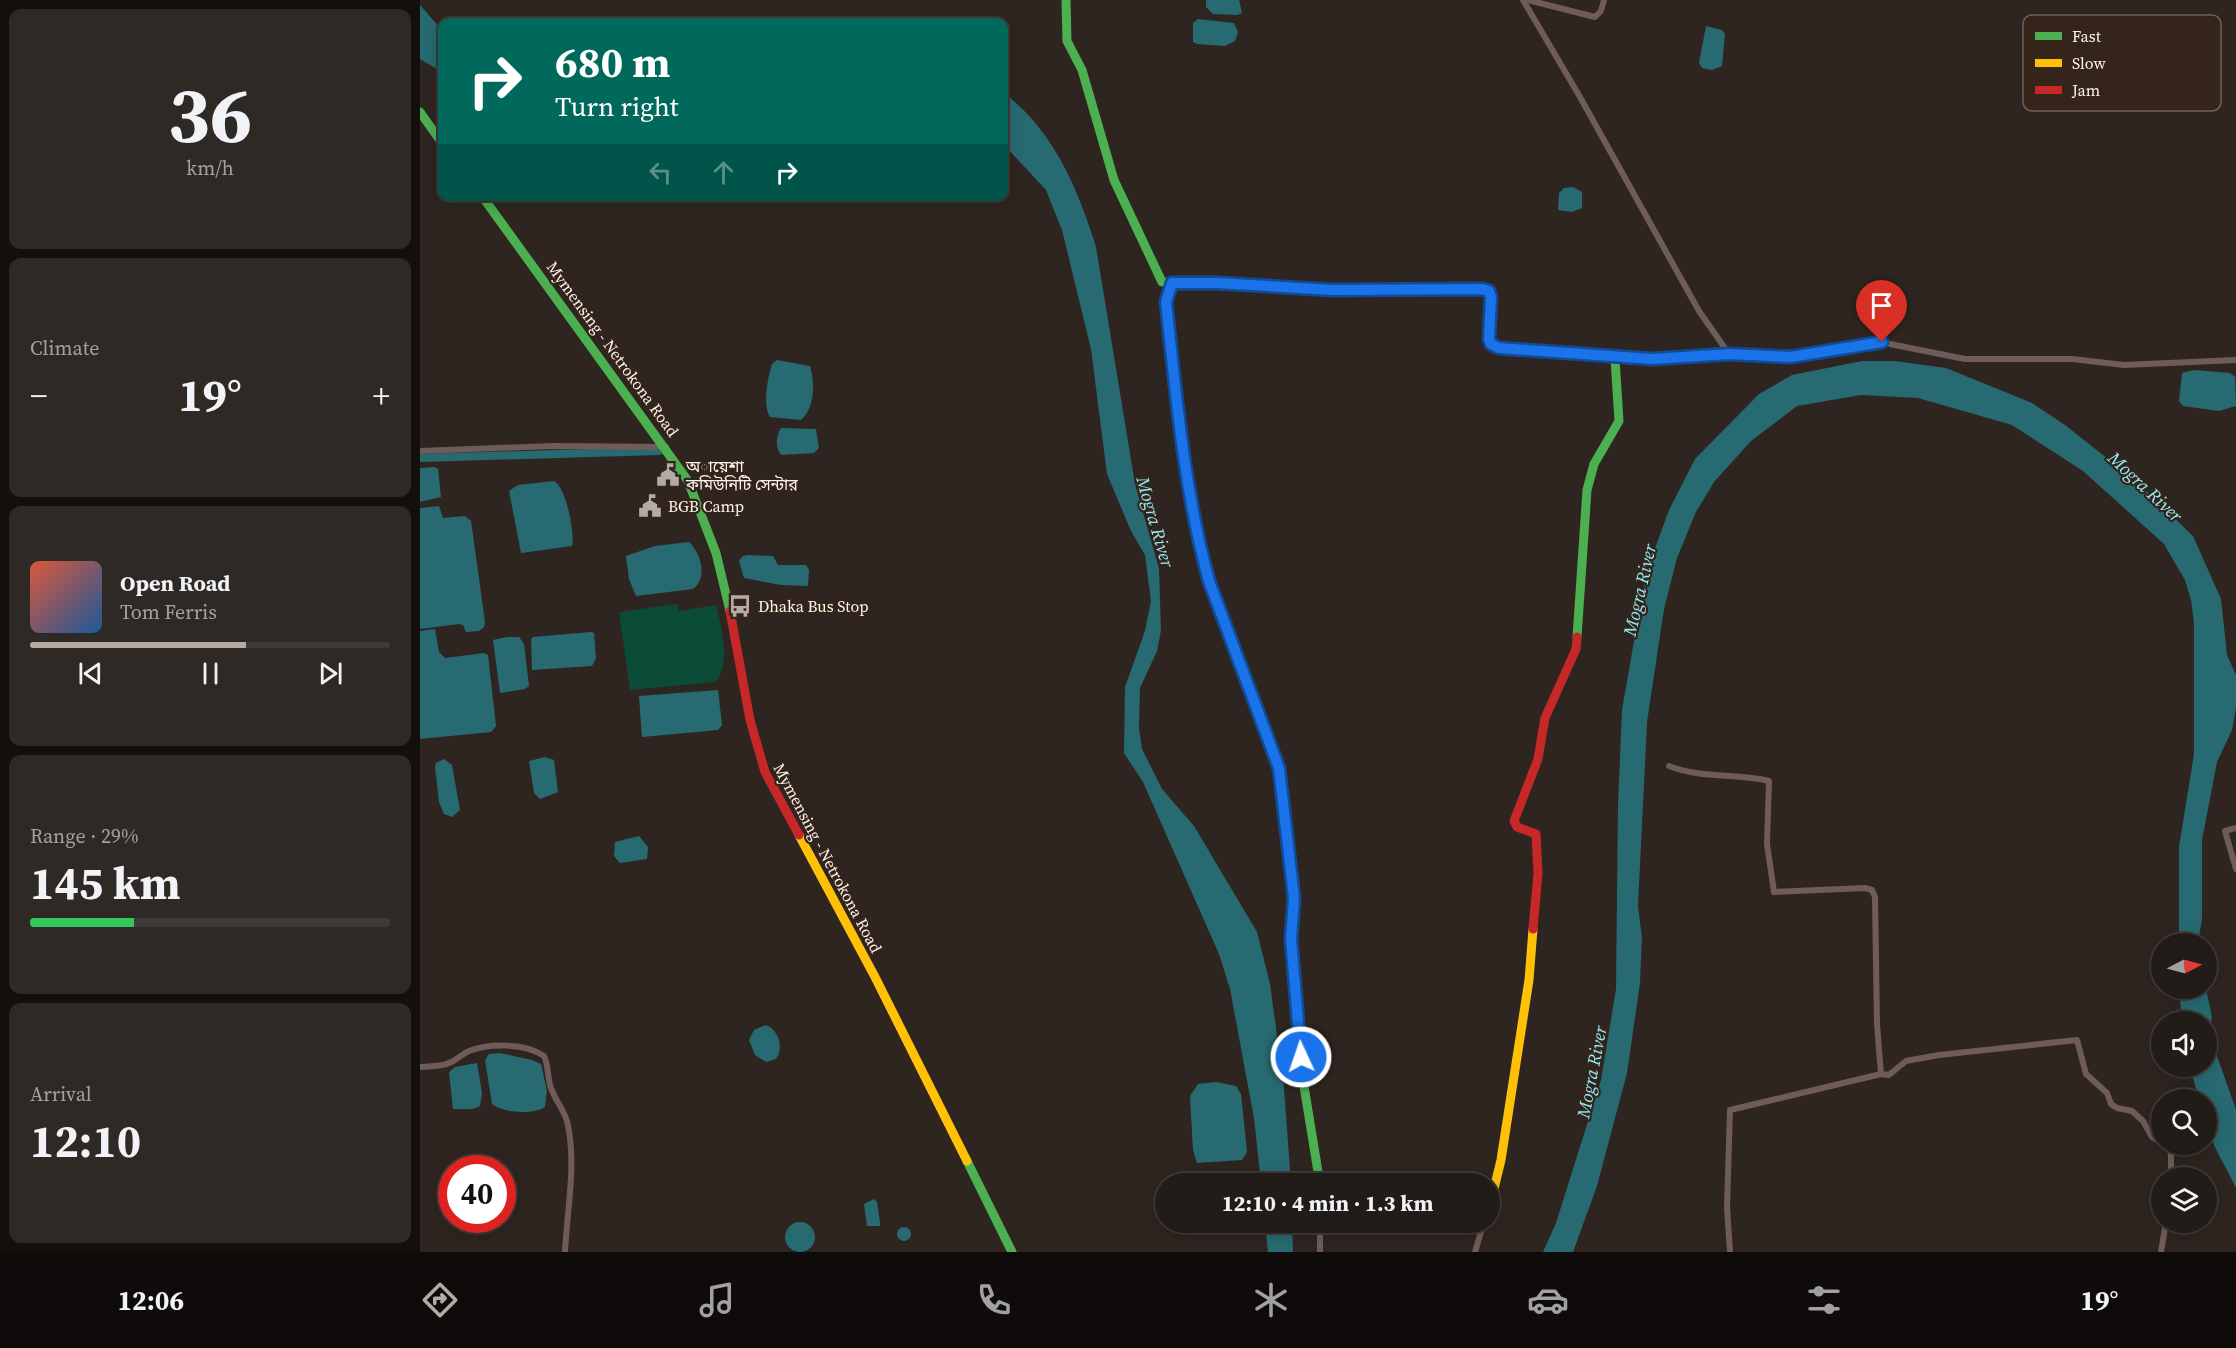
<!DOCTYPE html>
<html lang="en">
<head>
<meta charset="utf-8">
<style>
	body { margin:0; font-family:"Source Serif 4","Noto Sans Bengali",serif; background:#2e2925; color:#f1f3f6; height:100vh; display:flex; flex-direction:column; font-size:22px; white-space:nowrap }
	* { box-sizing:border-box; margin:0 }
	p { font-size:20px; color:#a2a1a2 }
	.icon { flex:none; width:33px; height:33px; fill:none; stroke:currentColor; stroke-width:2; stroke-linecap:round; stroke-linejoin:round }
	.map { position:relative; flex:1; overflow:hidden }
	.panel { display:flex; flex-direction:column; gap:9px; padding:9px; background:#130f0d; width:420px }
	.panel>* { flex:none }
	.top-card { position:absolute; left:18px; top:18px; width:570px; height:183px; border-radius:12px; box-shadow:0 3px 15px #0003,0 0 0 2px #3f3a37; background:#00695c; color:#fff; overflow:hidden }
	.needle { width:39px; rotate:84deg }
	.tools { position:absolute; left:1731px; top:933px; display:grid; gap:12px }
	.tools a { display:grid; place-items:center; width:66px; height:66px; border-radius:50%; background:#221c18; box-shadow:0 3px 15px #0003,0 0 0 2px #3f3a37; font-size:30px }
	.speed { position:absolute; left:18px; top:1155px; display:flex; gap:12px; font-size:30px; font-weight:700; text-align:center }
	.speed>* { display:grid; place-content:center; width:78px; height:78px; border-radius:50%; background:#221c18; box-shadow:0 3px 15px #0003,0 0 0 2px #3f3a37; line-height:1 }
	.speed .limit { border:9px solid #d22; background:#fff; color:#111 }
	.pin { position:absolute; display:grid; place-items:center; width:51px; height:51px; color:#fff; margin:-62px -26px; border-radius:50% 50% 50% 0; rotate:-45deg; box-shadow:0 0 6px #0007 }
	.pin .icon { rotate:45deg }
	.me { position:absolute; width:66px; margin:-33px; rotate:357deg; stroke-linejoin:round; filter:drop-shadow(0 0 4px #0008) }
	.turn { display:flex; align-items:center; gap:21px; height:126px; padding:0 18px; font-size:27px }
	.turn .icon { width:78px; height:78px; stroke-width:2.5 }
	.turn b { display:block; font-size:42px; line-height:51px }
	.lanes { display:flex; align-items:center; height:57px; padding:0 18px; background:#0003; justify-content:center; gap:30px; direction:ltr }
	.lanes .off { opacity:.35 }
	.big { font-size:45px; font-weight:700; line-height:1.1 }
	.panel .widget { flex:1; display:flex; flex-direction:column; justify-content:center; gap:9px; min-width:0; padding:0 21px; border-radius:12px; background:#2e2925 }
	.panel .dial { align-items:center; gap:0 }
	.dial b { font-size:78px; line-height:1 }
	.song { display:flex; align-items:center; gap:18px }
	.cover { width:72px; height:72px; border-radius:9px; background:linear-gradient(135deg,hsl(10 70% 55%),hsl(210 70% 35%)) }
	.played { height:6px; border-radius:3px; background:linear-gradient(90deg,#b5aba5 60%,#3f3a37 60%) }
	.keys { display:flex; justify-content:space-around; direction:ltr }
	.heat { display:flex; justify-content:space-between; align-items:center; font-size:33px; direction:ltr }
	.charge { height:9px; border-radius:4px; background:linear-gradient(90deg,#34c759 29%,#3f3a37 0) }
	.trip { position:absolute; left:735px; top:1173px; width:345px; height:60px; border-radius:30px; background:#221c18; box-shadow:0 3px 15px #0003,0 0 0 2px #3f3a37; font-weight:700; line-height:60px; text-align:center }
	.tabs { display:flex; height:96px; justify-content:space-around; align-items:center; background:#0e0b0a; color:#a2a1a2 }
	.tabs .icon { width:42px; height:42px }
	.tabs .on { color:#b5aba5 }
	.tabs b { font-size:27px; color:#f1f3f6 }
	main { display:flex; flex:1; min-height:0 }
	.map>svg:first-child { display:block }
	.green { fill:#0a4c36 }
	.water { fill:#286a71 }
	.lines { fill:none; stroke-linecap:round; stroke-linejoin:round }
	.canal { stroke:#286a71; stroke-width:8 }
	.street { stroke:#6f5c5a; stroke-width:6 }
	.fast { stroke:#4caf50; stroke-width:9 }
	.slow { stroke:#ffc107; stroke-width:9 }
	.jam { stroke:#c62828; stroke-width:9 }
	.route-casing { stroke:#114b97; stroke-width:15 }
	.route { stroke:#1a73e8; stroke-width:10 }
	.labels { text-anchor:middle; stroke-width:4.5; stroke-linejoin:round; paint-order:stroke }
	.street-label { font-size:16px; fill:#fdf3ec; stroke:#34241a }
	.poi-label { font-size:16px; fill:#fdf3ec; stroke:#34241a; text-anchor:start }
	.water-label { font-size:18px; font-style:italic; fill:#90edf8; stroke:#34241a }
	.key { fill:#34241a; stroke:#706259; stroke-width:1.5 }
	.key-label { font-size:16px; fill:#fdf3ec }
</style>
</head>
<body>
<main>
<section class="panel">
<div class="widget dial"><b>36</b><p>km/h</p></div>
<div class="widget"><p>Climate</p>
<div class="heat"><a>−</a><b class="big">19°</b><a>+</a></div>
</div>
<div class="widget">
<div class="song"><i class="cover"></i><div><b>Open Road</b><p>Tom Ferris</p></div></div>
<div class="played"></div>
<div class="keys"><svg class="icon" aria-label="previous" viewBox="0 0 24 24"><path d="M18 5L8 12l10 7zM5 5v14"/></svg><svg class="icon" aria-label="pause" viewBox="0 0 24 24"><path d="M8 5v14M16 5v14"/></svg><svg class="icon" aria-label="next" viewBox="0 0 24 24"><path d="M6 5l10 7-10 7zM19 5v14"/></svg></div>
</div>
<div class="widget"><p>Range · 29%</p><b class="big">145 km</b><div class="charge"></div></div>
<div class="widget"><p>Arrival</p><b class="big">12:10</b></div>
</section>
<div class="map">
<svg width="1816" height="1252" viewBox="0 0 1816 1252">
	<rect width="100%" height="100%" fill="#2e2520"/>
	<path class="green" d="M257,604L259,611L296,605C301,626 312,666 295,682L210,690L199,612Z"/>
	<g class="water">
		<path d="M819,0L822,13L817,15L793,14L786,7V0Z"/>
		<path d="M0,5L22,30V72L0,59Z"/>
		<path d="M778,19L814,23L818,32L815,41L805,46L777,44L773,42V23Z"/>
		<path d="M1286,26L1302,30L1305,34L1302,66L1292,70L1282,68L1279,63Z"/>
		<path d="M584,93C634,131 658,189 676,247L715,484L739,569L741,630L737,651L720,688L719,728L722,749L742,789L774,826L837,932L850,984L864,1088L871,1183H841L834,1118L810,989L799,954L723,782L704,753L705,687L725,631L731,601L725,555L711,531L687,474L671,349L642,230L626,190L584,145Z"/>
		<path d="M1153,187L1162,192V208L1152,212L1138,210L1139,193L1144,188Z"/>
		<path d="M357,360L390,366C395,383 395,407 381,420L350,417C342,405 348,377 352,364Z"/>
		<path d="M1442,361H1475L1526,368L1612,403L1645,425L1717,482L1773,536L1801,599L1807,655L1816,675V707L1812,730L1797,762L1782,840V919L1778,943H1759V847L1774,754V623L1771,600L1765,580L1744,544L1663,471L1592,425L1498,398L1441,395L1377,406L1331,441L1294,482L1276,512L1257,558L1244,609L1227,722L1218,906L1222,938L1220,983L1207,1073L1177,1186L1153,1252H1123L1136,1223L1181,1080L1196,989L1198,805L1202,710L1226,573L1249,510L1275,459L1339,394L1372,375Z"/>
		<path d="M1774,370L1810,373L1815,377L1816,406L1799,411L1763,406L1759,401L1762,373Z"/>
		<path d="M361,428L396,429L399,448L394,453L361,455C355,448 356,435 361,428Z"/>
		<path d="M14,467L18,469L21,497L0,502V468Z"/>
		<path d="M134,481C146,487 155,533 152,546L101,553L89,491L98,485Z"/>
		<path d="M19,506L23,518L45,516L51,521L65,622L64,627L59,631L46,632L43,625L39,624L0,629V508Z"/>
		<path d="M269,542C281,553 288,578 273,589L216,596L209,579L206,556L235,546Z"/>
		<path d="M328,555L353,556L358,565H386L389,570L388,586L361,585L324,578L319,561L323,556Z"/>
		<path d="M15,629L19,652L25,658L64,653L68,655L76,726L71,732L0,739V631Z"/>
		<path d="M171,632L174,633L176,658L172,666L112,670L111,639L113,637Z"/>
		<path d="M87,637H99L104,644L109,686L105,689L80,693L73,640Z"/>
		<path d="M298,690L302,725L298,730L222,737L219,696Z"/>
		<path d="M125,757L134,760L138,792L120,799L114,793L109,761Z"/>
		<path d="M24,759L32,765L40,810L32,817L24,814L19,802L15,767L16,763Z"/>
		<path d="M219,836L228,847L227,859L200,863L194,856L195,842Z"/>
		<path d="M1759,989H1786L1792,1017L1789,1033L1816,1110V1188C1799,1152 1786,1141 1786,1100L1779,1099L1770,1067L1786,1066V1022L1762,1021Z"/>
		<path d="M346,1025C359,1030 364,1048 356,1059L346,1062L335,1055L329,1040L334,1030Z"/>
		<path d="M80,1053L112,1060L121,1064L127,1091L125,1107C113,1115 83,1113 72,1104L65,1060L69,1054Z"/>
		<path d="M57,1063L62,1093L60,1106L53,1109H33L29,1072L35,1067Z"/>
		<path d="M796,1082L816,1086L821,1094L827,1152L822,1160L777,1163L773,1150L770,1096L778,1084Z"/>
		<path d="M454,1199L457,1202L460,1223V1226H447L444,1204Z"/>
		<circle cx="380" cy="1237" r="15"/>
		<path d="M845,1223H872L873,1252H848Z"/>
		<circle cx="484" cy="1234" r="7"/>
	</g>
	<g class="lines">
		<path class="canal" d="M0,458L239,451"/>
		<g class="street">
			<path d="M1103,0L1160,97L1279,311L1309,354"/>
			<path d="M1108,0L1175,17L1181,11L1184,0"/>
			<path d="M1192,357L1232,359L1342,354L1371,356L1455,341L1545,359H1652L1704,365L1816,360"/>
			<path d="M0,451L132,446L246,447"/>
			<path d="M1249,766C1282,779 1316,773 1349,781L1347,844L1354,892L1445,888L1452,890L1455,897L1457,1024L1461,1074"/>
			<path d="M1816,828L1805,831L1816,869"/>
			<path d="M0,1067C9,1066 20,1067 29,1063C36,1061 42,1054 49,1051C70,1043 106,1043 124,1056C129,1066 127,1077 131,1088C135,1100 143,1108 147,1121C157,1162 147,1210 145,1252"/>
			<path d="M1747,1144L1751,1154V1178"/>
			<path d="M900,1222V1252"/>
			<path d="M1055,1252L1064,1222"/>
			<path d="M1310,1252L1307,1207L1310,1110L1461,1074L1469,1075L1486,1061L1519,1055L1657,1040L1666,1074L1687,1093L1691,1104L1697,1108L1712,1111L1723,1121L1732,1137L1742,1143"/>
			<path d="M1741,1252L1746,1222"/>
		</g>
		<g class="fast">
			<path d="M646,0L647,41L662,70L694,180L742,282L796,285"/>
			<path d="M0,112L22,143"/>
			<path d="M62,196L268,481L296,553L310,611"/>
			<path d="M1070,293L1068,334L1071,344L1079,348L1186,355L1195,359L1199,421L1174,464L1167,490L1157,637"/>
			<path d="M830,691L859,768L874,898L871,939L882,1074L900,1184"/>
			<path d="M547,1161L592,1252"/>
		</g>
		<g class="slow">
			<path d="M752,283L746,302C756,394 764,489 788,579C799,617 816,654 830,691"/>
			<path d="M796,285L912,290L1062,289L1070,293"/>
			<path d="M379,835L454,975L547,1161"/>
			<path d="M1070,1205L1081,1160L1109,980L1113,929"/>
		</g>
		<g class="jam">
			<path d="M310,611L330,720L345,772L379,835"/>
			<path d="M1113,929L1118,873L1116,834L1097,827L1094,821L1118,759L1125,718L1156,649L1157,637"/>
		</g>
	</g>
	<g class="lines">
		<g class="route-casing">
			<path id="route" d="M881,1057L871,939L874,898L859,768L789,581C764,490 756,395 746,302L752,283H797L912,290L1062,289L1069,291L1071,297L1069,339L1071,344L1079,348L1232,359L1309,354L1371,357L1462,342"/>
		</g>
		<use href="#route" class="route"/>
	</g>
	<defs>
		<g id="civic-bare" transform="scale(1.8)"><path d="M-.6-6.5H3V-4.5H.6V-3L4-1V1h2V6H-6V1h2V-1L-.6-3ZM-1.2 2.5V6h2.4V2.5Z" fill="#b5aba5" stroke="#34241a" stroke-width="2.5" paint-order="stroke"/></g>
		<g id="bus-bare" transform="scale(1.8)"><path d="M-5-6H5V4H4V6H2V4H-2V6H-4V4H-5ZM-3.5-4V0h7V-4ZM-3.5 1.2v1.5H-2V1.2ZM2 1.2v1.5H3.5V1.2Z" fill="#b5aba5" stroke="#34241a" stroke-width="2.5" paint-order="stroke"/></g>
	</defs>
	<g fill-rule="evenodd">
		<use href="#civic-bare" x="248" y="475"/>
		<use href="#civic-bare" x="230" y="506"/>
		<use href="#bus-bare" x="320" y="606"/>
	</g>
	<g class="labels">
		<g class="street-label">
			<text transform="translate(193 349) rotate(54)" y="6">Mymensing - Netrokona Road</text>
			<text transform="translate(408 858) rotate(62)" y="6">Mymensing - Netrokona Road</text>
		</g>
		<g class="poi-label">
			<text x="266" y="472">অায়েশা<tspan x="266" dy="18">কমিউনিটি সেন্টার</tspan></text>
			<text x="248" y="512">BGB Camp</text>
			<text x="338" y="612">Dhaka Bus Stop</text>
		</g>
		<g class="water-label">
			<text transform="translate(1725 487) rotate(43)" y="6">Mogra River</text>
			<text transform="translate(735 522) rotate(74)" y="6">Mogra River</text>
			<text transform="translate(1220 590) rotate(-77)" y="6">Mogra River</text>
			<text transform="translate(1172 1072) rotate(-79)" y="6">Mogra River</text>
		</g>
	</g>
	<rect x="1603" y="15" width="198" height="96" rx="9" class="key"/>
	<rect x="1615" y="32" width="27" height="8" fill="#4caf50"/>
	<rect x="1615" y="59" width="27" height="8" fill="#ffc107"/>
	<rect x="1615" y="86" width="27" height="8" fill="#c62828"/>
	<g class="key-label">
		<text x="1652" y="42">Fast</text>
		<text x="1652" y="69">Slow</text>
		<text x="1652" y="96">Jam</text>
	</g>
</svg>
<div class="tools">
<a><svg class="needle" viewBox="-14 -14 28 28"><path d="M0-13l5 13h-10z" fill="#e53935"/><path d="M0 13l5-13h-10z" fill="#a2a1a2"/></svg></a>
<a><svg class="icon" aria-label="sound" viewBox="0 0 24 24"><path d="M4 9h4l5-4v14l-5-4H4zM17 9q2 3 0 6"/></svg></a>
<a><svg class="icon" aria-label="search" viewBox="0 0 24 24"><circle cx="10" cy="10" r="6"/><path d="M15 15l6 6"/></svg></a>
<a><svg class="icon" aria-label="layers" viewBox="0 0 24 24"><path d="M12 4l9 5-9 5-9-5zM3 14l9 5 9-5"/></svg></a>
</div>
<div class="speed"><div class="limit">40</div></div>
<div class="pin" style="left:1462px;top:342px;background:#d93025"><svg class="icon" aria-label="arrive" viewBox="0 0 24 24"><path d="M6 21V4h12l-3 4 3 4H6"/></svg></div>
<svg class="me" style="left:881px;top:1057px" viewBox="-20 -20 40 40"><circle r="17" fill="#1a73e8" stroke="#fff" stroke-width="3"/><path d="M0-11L8 9 0 5-8 9z" fill="#fff"/></svg>
<div class="trip">12:10 · 4 min · 1.3 km</div>
<div class="top-card">
<div class="turn"><svg class="icon" aria-label="right" viewBox="0 0 24 24"><path d="M7 20v-9h11M14 6l5 5-5 5"/></svg><div><b>680 m</b>Turn right</div></div>
<div class="lanes"><svg class="icon off" aria-label="left" viewBox="0 0 24 24"><path d="M17 20v-9H6M10 6l-5 5 5 5"/></svg><svg class="icon off" aria-label="ahead" viewBox="0 0 24 24"><path d="M12 20V5M6 11l6-6 6 6"/></svg><svg class="icon" aria-label="right" viewBox="0 0 24 24"><path d="M7 20v-9h11M14 6l5 5-5 5"/></svg></div>
</div>
</div>
</main>
<nav class="tabs">
<b>12:06</b>
<svg class="icon on" aria-label="directions" viewBox="0 0 24 24"><path d="M12 3l9 9-9 9-9-9zM9 14v-3h6M13 9l2 2-2 2"/></svg>
<svg class="icon" aria-label="music" viewBox="0 0 24 24"><path d="M9 18V5l10-2v13"/><circle cx="6" cy="18" r="3"/><circle cx="16" cy="16" r="3"/></svg>
<svg class="icon" aria-label="phone" viewBox="0 0 24 24"><path d="M5 4h4l2 5-3 2q2 4 5 5l2-3 5 2v4C11 20 4 13 5 4z"/></svg>
<svg class="icon" aria-label="climate" viewBox="0 0 24 24"><path d="M12 3v18M4 7l16 10M4 17L20 7"/></svg>
<svg class="icon" aria-label="car" viewBox="0 0 24 24"><path d="M5 17H2v-5l4-1 3-4h7l3 4 3 1v5h-3M9 17h6M6 11h13"/><circle cx="7" cy="17" r="2"/><circle cx="17" cy="17" r="2"/></svg>
<svg class="icon" aria-label="filters" viewBox="0 0 24 24"><path d="M4 7h16M4 17h16"/><circle cx="9" cy="7" r="2"/><circle cx="15" cy="17" r="2"/></svg>
<b>19°</b>
</nav>
</body>
</html>
